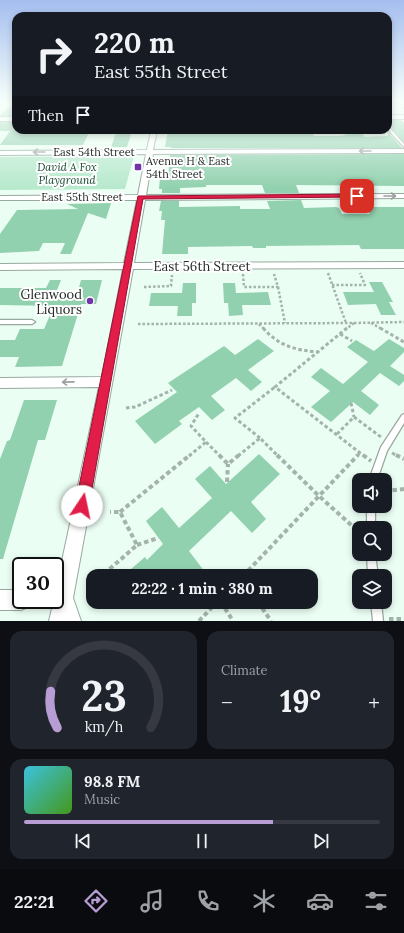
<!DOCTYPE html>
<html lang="en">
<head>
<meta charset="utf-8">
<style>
	body { margin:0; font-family:Lora,serif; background:#20242c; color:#f1f3f6; height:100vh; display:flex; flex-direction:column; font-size:15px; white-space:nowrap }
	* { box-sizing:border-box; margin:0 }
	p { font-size:13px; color:#9ea1a6 }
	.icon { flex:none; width:22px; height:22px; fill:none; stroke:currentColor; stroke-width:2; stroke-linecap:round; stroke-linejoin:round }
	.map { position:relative; height:621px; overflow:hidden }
	.sheet { display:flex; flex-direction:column; gap:10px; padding:10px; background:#0d0f14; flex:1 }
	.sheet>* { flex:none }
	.top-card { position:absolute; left:12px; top:12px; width:380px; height:122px; border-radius:12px; box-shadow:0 2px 6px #0003; background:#171b24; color:#f1f3f6; overflow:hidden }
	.buttons { position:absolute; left:352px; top:473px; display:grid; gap:8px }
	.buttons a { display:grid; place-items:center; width:40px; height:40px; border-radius:8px; background:#171b24; box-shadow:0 2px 6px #0003; font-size:20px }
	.speed { position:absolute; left:12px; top:557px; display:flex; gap:8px; font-size:20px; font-weight:700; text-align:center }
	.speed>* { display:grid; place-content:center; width:52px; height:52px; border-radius:50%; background:#171b24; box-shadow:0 2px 6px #0003; line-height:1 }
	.speed .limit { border:2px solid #111; border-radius:6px; background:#fff; color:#111 }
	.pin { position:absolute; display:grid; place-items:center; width:34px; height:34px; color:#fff; margin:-17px; border-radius:8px; box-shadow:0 2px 6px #0006 }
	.me { position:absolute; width:44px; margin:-22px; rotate:11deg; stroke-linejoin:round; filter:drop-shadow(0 0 3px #0008) }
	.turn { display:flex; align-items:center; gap:14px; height:84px; padding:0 16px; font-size:18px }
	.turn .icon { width:52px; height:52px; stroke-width:2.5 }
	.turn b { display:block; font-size:28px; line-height:34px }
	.then { display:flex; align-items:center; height:38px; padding:0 16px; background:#0003; gap:8px; font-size:15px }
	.big { font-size:30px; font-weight:800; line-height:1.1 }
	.sheet .tile { flex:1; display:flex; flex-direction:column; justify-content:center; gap:6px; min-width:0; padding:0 14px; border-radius:12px; background:#20242c }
	.sheet .dial { align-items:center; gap:0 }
	.dial svg { height:104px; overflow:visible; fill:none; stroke:#363941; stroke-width:7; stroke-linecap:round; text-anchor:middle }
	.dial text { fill:#f1f3f6; stroke:none }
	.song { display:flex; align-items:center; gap:12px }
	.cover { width:48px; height:48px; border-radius:6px; background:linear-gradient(135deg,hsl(190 70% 55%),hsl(100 70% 35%)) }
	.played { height:4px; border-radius:2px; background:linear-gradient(90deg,#b79dd3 70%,#363941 70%) }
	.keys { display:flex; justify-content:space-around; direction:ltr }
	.heat { display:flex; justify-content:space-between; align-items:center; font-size:22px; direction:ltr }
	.sheet .tiles { flex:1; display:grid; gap:10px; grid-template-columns:1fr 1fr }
	.tile:last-child { grid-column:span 2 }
	.trip { position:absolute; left:86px; top:569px; width:232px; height:40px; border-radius:12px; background:#171b24; box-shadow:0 2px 6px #0003; font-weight:800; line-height:40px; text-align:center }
	.menu { display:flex; height:64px; justify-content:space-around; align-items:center; background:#090b0e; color:#9ea1a6 }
	.menu .icon { width:28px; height:28px }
	.menu .active { color:#b79dd3 }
	.menu b { font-size:18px; color:#f1f3f6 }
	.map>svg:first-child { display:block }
	.green { fill:#b7e9cd }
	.building { fill:#92d1af }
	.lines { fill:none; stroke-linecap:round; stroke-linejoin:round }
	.service-casing { stroke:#98a99f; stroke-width:2.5 }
	.minor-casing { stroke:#98a99f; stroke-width:2 }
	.path-far2 { stroke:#a4b3ab; stroke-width:2.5; stroke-dasharray:2.5 2; stroke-linecap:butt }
	.path-far1 { stroke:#a4b3ab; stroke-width:3; stroke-dasharray:3.5 2.5; stroke-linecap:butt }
	.path { stroke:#a4b3ab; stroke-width:4; stroke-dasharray:4.5 3; stroke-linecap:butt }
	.service { fill:#fff; fill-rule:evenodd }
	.minor { fill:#fff; fill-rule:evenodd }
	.oneway { stroke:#9ca09e }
	.route { fill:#e11d48; stroke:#92132f }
	.poi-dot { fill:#7134a9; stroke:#fff; stroke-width:1.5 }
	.labels { text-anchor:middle; stroke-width:4; stroke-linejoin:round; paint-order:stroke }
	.far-street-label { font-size:11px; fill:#242b27; stroke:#fff }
	.far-poi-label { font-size:11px; fill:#242b27; stroke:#fff; text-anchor:start }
	.far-park-label { font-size:11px; font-style:italic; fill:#15462f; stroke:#fff }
	.street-label { font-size:13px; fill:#242b27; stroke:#fff }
	.poi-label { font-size:13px; fill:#242b27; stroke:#fff; text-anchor:end }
</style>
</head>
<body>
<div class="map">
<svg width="404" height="621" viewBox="0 0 404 621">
	<rect width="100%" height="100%" fill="#ebfef3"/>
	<path class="green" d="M134,156L125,189L0,190V157Z"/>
	<g class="building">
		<path d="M7,108H16V116H0Z"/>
		<path d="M388,120H401L404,123V142L392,128H388Z"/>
		<path d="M0,122H16L13,130H90L83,145H0L10,131H0Z"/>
		<path d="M117,130L132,131L127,147H111Z"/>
		<path d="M168,130H311L314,136H340L346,135L343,131H360L365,137L388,136V132L402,148H171V147H165Z"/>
		<path d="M404,154V186L296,185L299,193H265L262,185H206V187L180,188V193H162V189H159L160,178H168L170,155Z"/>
		<path d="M301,200L304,208L336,207L339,208L342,214H370L366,207H404V249H361L359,245L266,246V248H253L252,246L188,247V254H162L165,220H161L162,211H159L161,201H179V207L240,206V209H270L267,201Z"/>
		<path d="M111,203L106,219L88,213L71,254H60L65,243H43L39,251L0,253V234L17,210L78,209L67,204Z"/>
		<path d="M50,280H61L55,295H77L81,280H102L96,304H81L62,366L15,367L19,357H0V340H15L20,329H44L54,306L0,305V288H46Z"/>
		<path d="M369,282H382L393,302H389L396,315H381L376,304L348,305L343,292H374Z"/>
		<path d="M183,283H196V303H192V316H177L178,306H149L151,293H182Z"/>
		<path d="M223,283H235L236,293L268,292L271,305H242L243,315L229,316L228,303H224Z"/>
		<path d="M258,339L274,351L248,370L262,382L251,391L236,378L211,396L225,410L212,420L199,407L179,421L182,424L155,444L135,421L177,392L168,383L224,346L235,355Z"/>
		<path d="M389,339L404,348V352L390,366L404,375V381L399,386L380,373L361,391L379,405L370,415L353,402L331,422L311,407L330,391L311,377L321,368L343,384L368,362L347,347L356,340L374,351Z"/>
		<path d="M24,400H57L45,440H38L3,559H0V459L7,441L10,440Z"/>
		<path d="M259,454L280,474L251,502L266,519L252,533L231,511L189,551L208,576H177L174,571L168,576H123L145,557L147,560L163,544L146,521L162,507L179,528L212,498L195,479L210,466L226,484Z"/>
	</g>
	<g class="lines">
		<g class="service-casing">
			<g id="service">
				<path d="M389,129H391L404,144V147L389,131Z"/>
				<path d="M0,320H32L35,322L32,324H0Z"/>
				<path d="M404,414V423L387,451L377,480H369L381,447L402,415Z"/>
				<rect x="367" y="506" width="8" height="22"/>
				<path d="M367,554H375L378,576H368Z"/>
				<path d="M371,602H381L383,621H373Z"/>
			</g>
		</g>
		<g class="minor-casing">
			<g id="minor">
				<path d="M397,101H402L404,103V108Z"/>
				<rect x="388" y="115" width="16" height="4"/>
				<rect x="0" y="117" width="16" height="4"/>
				<path d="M151,130H157L153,150L404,149V153L153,154L146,195L404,194V198L145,200L134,263L404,262V268L133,269L73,598L81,621H49L54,600H55V594L99,387L0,388V378L102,377L123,269L0,270V264L124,263L137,200H0V196L138,195L146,154L0,155V151L147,150Z"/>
				<path d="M0,590H21V600H31L28,607L21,610H0Z"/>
			</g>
		</g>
		<g class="path-far2">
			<path d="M328,273L346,323"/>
			<path d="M243,274L244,287H278L274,274"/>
			<path d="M332,285H365L360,273"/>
			<path d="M144,287L171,286L172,275"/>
			<path d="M278,287L285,323"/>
			<path d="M354,323L404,322"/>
			<path d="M371,323L382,329"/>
			<path d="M138,324L354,323L346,329"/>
			<path d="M259,324L264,329"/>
		</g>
		<g class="path-far1">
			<path d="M263,328C279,346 295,350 318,352"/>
			<path d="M347,328L275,387L364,456"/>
			<path d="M380,328L404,342"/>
			<path d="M340,334L352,341"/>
			<path d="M351,403L354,417"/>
			<path d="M126,408L135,407L172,390"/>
			<path d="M337,434L354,417L381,437"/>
			<path d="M260,438L235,418L275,387"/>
			<path d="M206,442L220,456"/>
			<path d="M392,453L398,456"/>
			<path d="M189,456L206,442L191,426L199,413"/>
			<path d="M238,456L260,438L278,456"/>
			<path d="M357,456L360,453"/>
		</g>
		<g class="path">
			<path d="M219,455L228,464L239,455"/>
			<path d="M277,455L319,496L359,532"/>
			<path d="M363,455L371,461"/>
			<path d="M396,455L404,459"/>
			<path d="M227,482L228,464"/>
			<path d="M385,491L404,489"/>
			<path d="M120,512L190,455"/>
			<path d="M137,545L158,538"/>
			<path d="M104,574L137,545L120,512H110"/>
			<path d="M243,576L358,455"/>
			<path d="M221,602L233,621"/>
			<path d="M258,602L271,621"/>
			<path d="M389,619H404"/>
			<path d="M199,621L217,602"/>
		</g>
		<use href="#service" class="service"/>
		<use href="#minor" class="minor"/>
	</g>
	<defs><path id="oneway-shaft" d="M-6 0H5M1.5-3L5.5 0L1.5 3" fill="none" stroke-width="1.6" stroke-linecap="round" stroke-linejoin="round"/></defs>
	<g class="oneway">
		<use href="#oneway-shaft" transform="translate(365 151) rotate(180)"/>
		<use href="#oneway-shaft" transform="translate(39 152) rotate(180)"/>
		<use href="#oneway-shaft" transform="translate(390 196)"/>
		<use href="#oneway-shaft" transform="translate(68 382) rotate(179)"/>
	</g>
	<linearGradient id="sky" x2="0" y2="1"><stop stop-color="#a4beef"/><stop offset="0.54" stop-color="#f6fffa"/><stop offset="1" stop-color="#f6fffa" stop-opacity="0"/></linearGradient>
	<rect width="404" height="188" fill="url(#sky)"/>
	<path class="route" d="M357,194L361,196L360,197L143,199L89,506L87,511L82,513L77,511L75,506L138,196Z"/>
	<g class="poi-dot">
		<rect x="134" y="163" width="8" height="8" rx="2"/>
		<circle cx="90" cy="301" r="4"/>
	</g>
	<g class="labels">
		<g class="far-street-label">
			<text x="94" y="156">East 54th Street</text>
			<text x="82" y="201">East 55th Street</text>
		</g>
		<g class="far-poi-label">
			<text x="146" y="165">Avenue H &amp; East<tspan x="146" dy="13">54th Street</tspan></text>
		</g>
		<g class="far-park-label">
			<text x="67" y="171">David A Fox<tspan x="67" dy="13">Playground</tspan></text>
		</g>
		<g class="street-label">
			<text x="202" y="271">East 56th Street</text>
		</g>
		<g class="poi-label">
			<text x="82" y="299">Glenwood<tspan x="82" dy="15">Liquors</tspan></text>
		</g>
	</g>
</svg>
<div class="buttons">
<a><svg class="icon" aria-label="sound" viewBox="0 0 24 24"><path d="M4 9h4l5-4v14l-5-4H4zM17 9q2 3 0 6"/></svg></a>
<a><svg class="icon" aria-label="search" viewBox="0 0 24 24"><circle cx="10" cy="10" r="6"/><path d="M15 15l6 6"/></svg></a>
<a><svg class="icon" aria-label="layers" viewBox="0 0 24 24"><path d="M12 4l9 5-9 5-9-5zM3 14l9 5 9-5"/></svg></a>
</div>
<div class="speed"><div class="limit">30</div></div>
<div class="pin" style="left:357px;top:196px;background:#d93025"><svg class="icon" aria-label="arrive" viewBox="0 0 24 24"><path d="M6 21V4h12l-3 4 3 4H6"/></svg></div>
<svg class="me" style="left:82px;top:506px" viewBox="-20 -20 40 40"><circle r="19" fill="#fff"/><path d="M0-13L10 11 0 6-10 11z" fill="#e11d48"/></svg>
<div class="trip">22:22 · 1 min · 380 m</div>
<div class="top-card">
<div class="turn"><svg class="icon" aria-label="right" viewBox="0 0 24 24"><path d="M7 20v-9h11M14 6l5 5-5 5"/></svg><div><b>220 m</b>East 55th Street</div></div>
<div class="then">Then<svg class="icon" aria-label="arrive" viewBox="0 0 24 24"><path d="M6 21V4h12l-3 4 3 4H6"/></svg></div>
</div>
</div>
<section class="sheet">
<div class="tiles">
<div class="tile dial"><svg viewBox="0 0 100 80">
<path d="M14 69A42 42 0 1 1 86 69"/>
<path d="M14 69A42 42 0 0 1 9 41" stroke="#b79dd3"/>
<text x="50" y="56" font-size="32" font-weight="700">23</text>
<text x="50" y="72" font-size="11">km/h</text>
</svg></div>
<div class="tile"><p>Climate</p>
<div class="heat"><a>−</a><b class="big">19°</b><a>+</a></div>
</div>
<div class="tile">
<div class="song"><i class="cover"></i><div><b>98.8 FM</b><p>Music</p></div></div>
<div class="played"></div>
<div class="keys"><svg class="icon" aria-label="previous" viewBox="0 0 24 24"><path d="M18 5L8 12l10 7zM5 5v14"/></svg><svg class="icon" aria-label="pause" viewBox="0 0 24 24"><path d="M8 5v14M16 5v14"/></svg><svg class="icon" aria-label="next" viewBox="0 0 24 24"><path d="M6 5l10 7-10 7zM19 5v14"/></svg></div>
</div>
</div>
</section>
<nav class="menu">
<b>22:21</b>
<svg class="icon active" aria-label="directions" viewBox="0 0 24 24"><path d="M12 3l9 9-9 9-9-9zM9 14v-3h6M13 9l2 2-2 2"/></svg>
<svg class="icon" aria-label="music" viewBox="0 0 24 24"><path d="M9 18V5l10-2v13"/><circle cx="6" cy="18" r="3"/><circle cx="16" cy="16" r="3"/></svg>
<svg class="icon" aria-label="phone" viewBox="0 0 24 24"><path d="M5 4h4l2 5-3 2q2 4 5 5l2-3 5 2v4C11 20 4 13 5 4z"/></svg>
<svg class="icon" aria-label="climate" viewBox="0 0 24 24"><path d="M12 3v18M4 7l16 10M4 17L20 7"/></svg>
<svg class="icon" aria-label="car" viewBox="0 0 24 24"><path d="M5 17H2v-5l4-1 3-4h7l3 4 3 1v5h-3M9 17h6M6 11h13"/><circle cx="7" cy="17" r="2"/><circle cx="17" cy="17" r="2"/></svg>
<svg class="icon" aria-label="filters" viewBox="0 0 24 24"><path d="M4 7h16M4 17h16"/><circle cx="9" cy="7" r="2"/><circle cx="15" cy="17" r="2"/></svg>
</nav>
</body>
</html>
